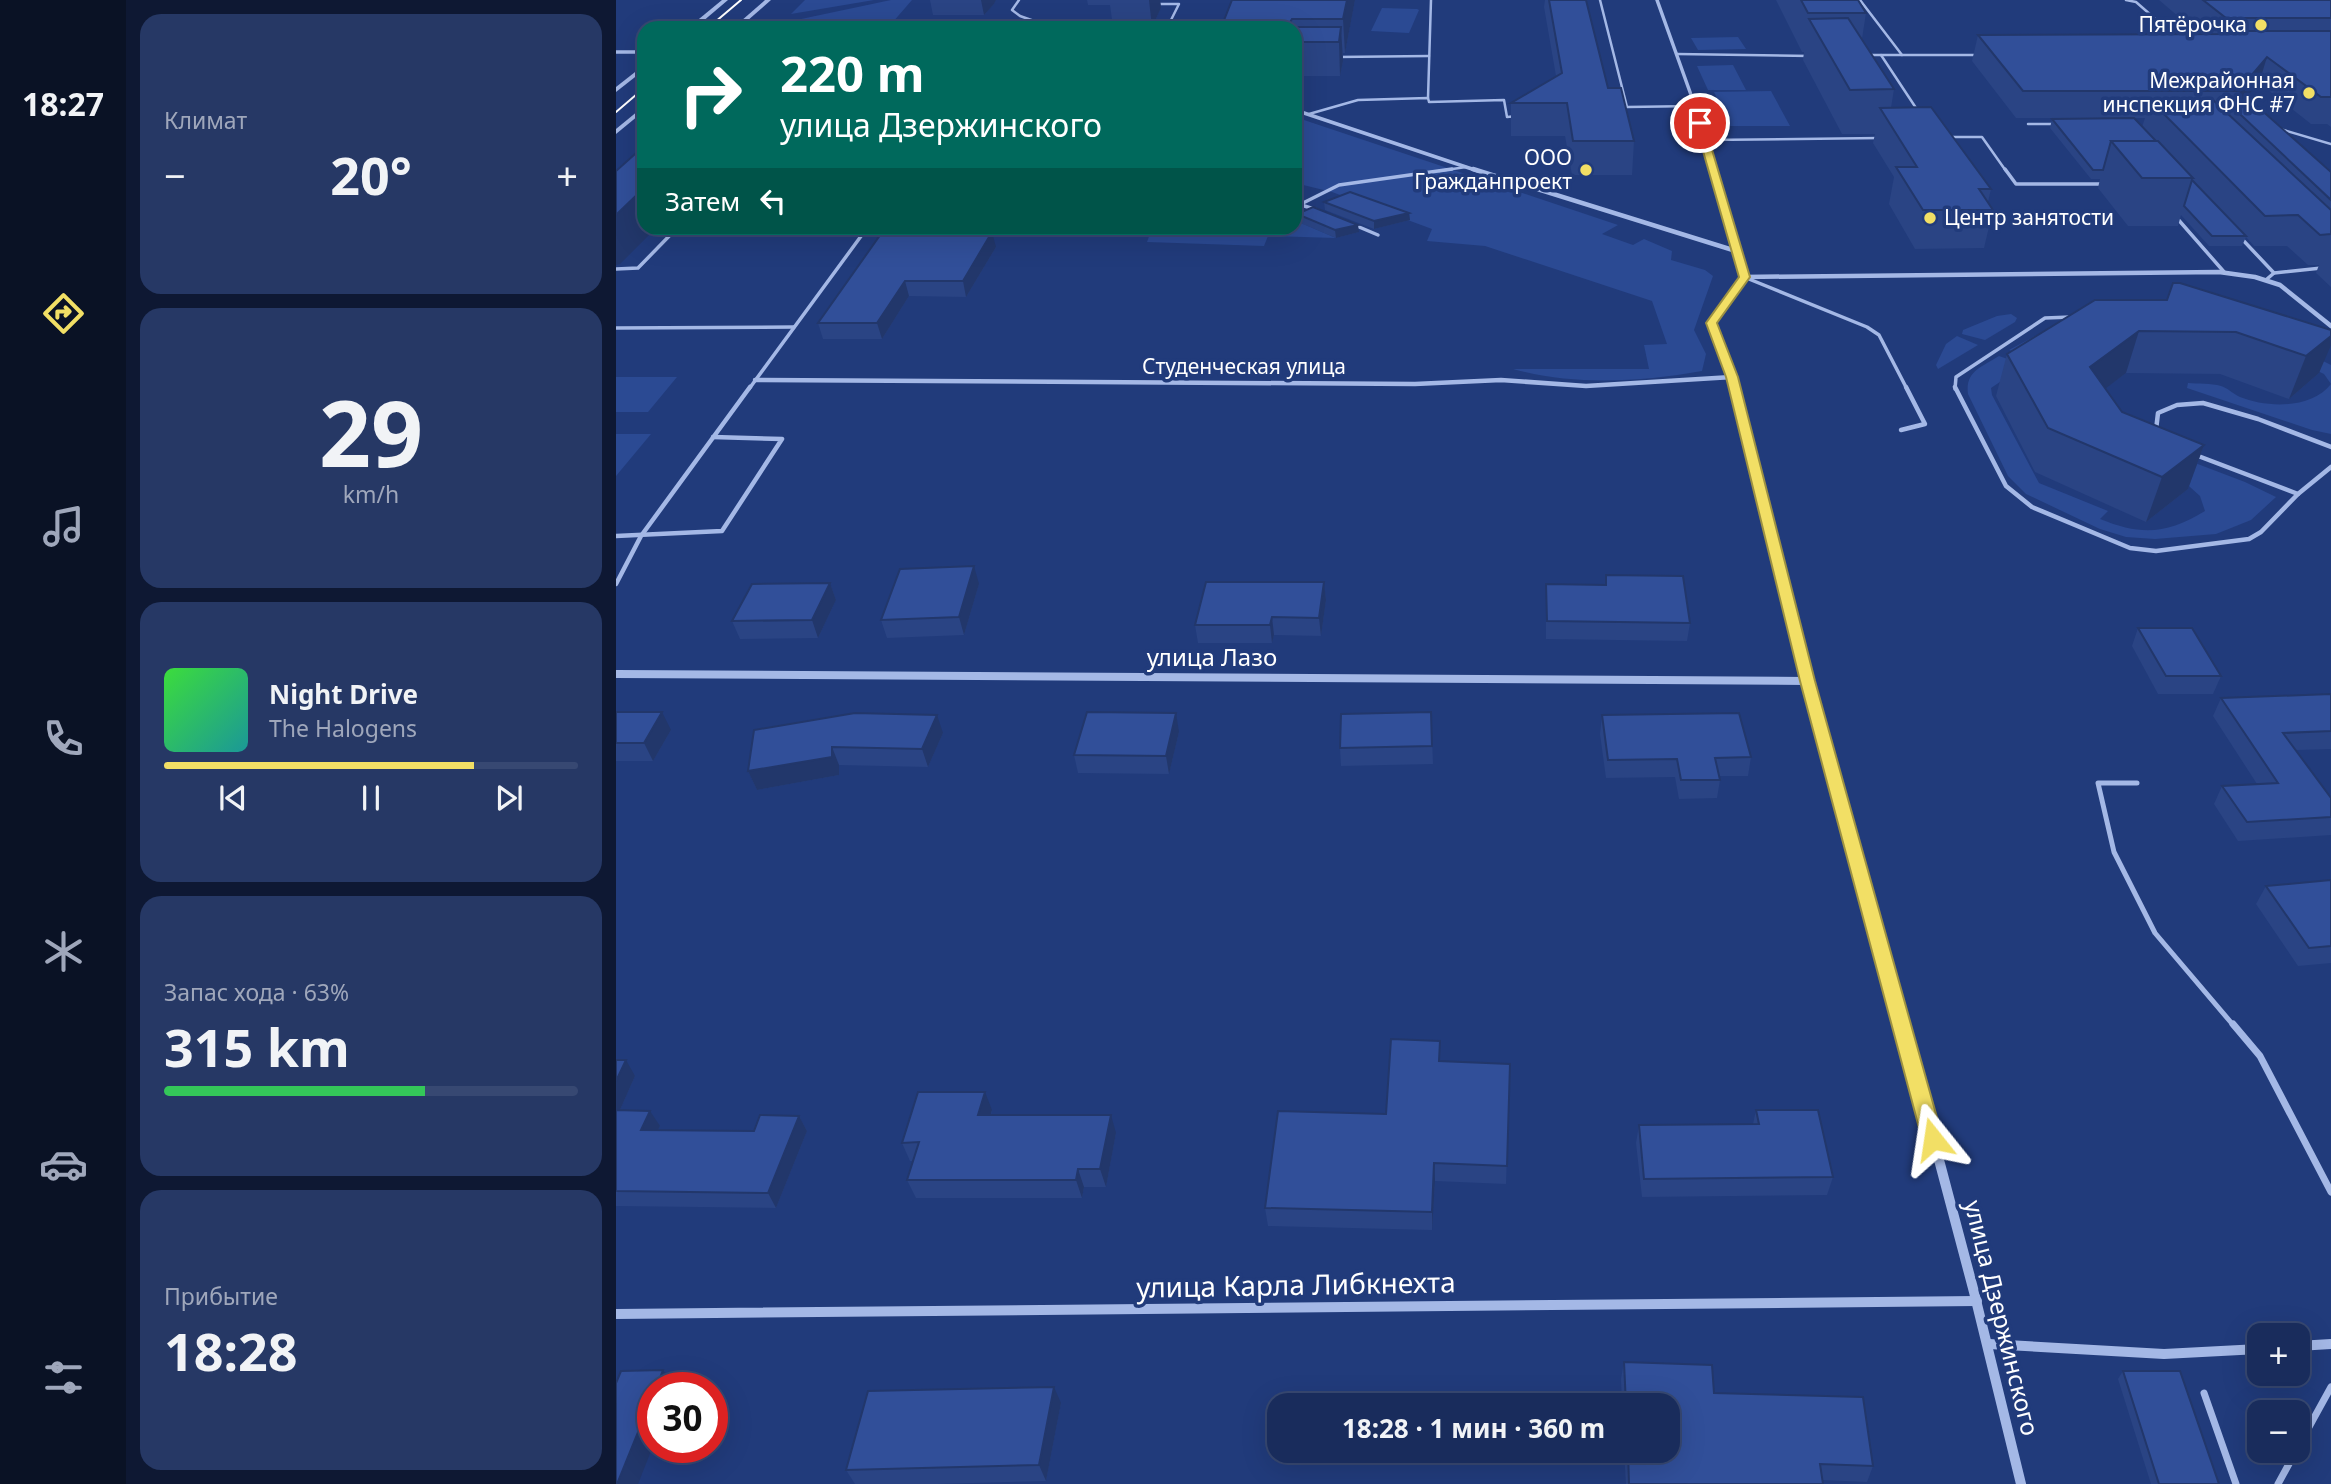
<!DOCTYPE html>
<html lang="ru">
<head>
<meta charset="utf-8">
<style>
	body { margin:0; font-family:"Noto Sans",sans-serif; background:#263865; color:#f1f3f6; height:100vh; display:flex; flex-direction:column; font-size:26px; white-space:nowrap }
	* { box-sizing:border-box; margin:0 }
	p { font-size:23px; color:#9fa7bb }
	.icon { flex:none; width:38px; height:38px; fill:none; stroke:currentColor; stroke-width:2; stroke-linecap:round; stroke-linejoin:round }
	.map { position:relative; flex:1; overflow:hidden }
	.sheet { display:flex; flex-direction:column; gap:14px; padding:14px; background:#0e1833; width:490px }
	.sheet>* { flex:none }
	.banner { position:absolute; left:21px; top:21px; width:665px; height:214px; border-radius:21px; box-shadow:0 7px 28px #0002,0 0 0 2px #374872; background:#00695c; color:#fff; overflow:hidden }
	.fabs { position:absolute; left:1631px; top:1323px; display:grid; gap:14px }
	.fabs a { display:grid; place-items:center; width:63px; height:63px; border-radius:14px; background:#192c5c; box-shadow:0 7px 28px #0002,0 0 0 2px #374872; font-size:35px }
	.speed { position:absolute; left:21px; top:1372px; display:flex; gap:14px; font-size:35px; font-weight:700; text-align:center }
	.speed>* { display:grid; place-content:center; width:91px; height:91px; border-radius:50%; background:#192c5c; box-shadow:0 7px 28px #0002,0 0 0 2px #374872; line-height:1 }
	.speed .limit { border:10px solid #d22; background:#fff; color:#111 }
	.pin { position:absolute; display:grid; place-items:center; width:60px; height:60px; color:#fff; margin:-30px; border:4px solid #fff; border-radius:50%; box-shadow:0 2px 7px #0007 }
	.me { position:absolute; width:77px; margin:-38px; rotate:345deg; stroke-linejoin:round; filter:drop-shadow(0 0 5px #0008) }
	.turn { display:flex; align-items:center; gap:24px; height:147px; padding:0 28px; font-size:32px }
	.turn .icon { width:91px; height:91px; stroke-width:2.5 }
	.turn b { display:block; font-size:49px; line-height:60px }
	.then { display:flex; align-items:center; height:66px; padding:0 28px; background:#0003; gap:14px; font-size:26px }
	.big { font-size:52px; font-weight:700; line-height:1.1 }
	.sheet .widget { flex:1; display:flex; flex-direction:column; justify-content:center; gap:10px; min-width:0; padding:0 24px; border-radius:21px; background:#263865 }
	.sheet .dial { align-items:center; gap:0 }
	.dial b { font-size:91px; line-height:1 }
	.song { display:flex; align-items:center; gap:21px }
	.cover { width:84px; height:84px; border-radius:10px; background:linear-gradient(135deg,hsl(120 70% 55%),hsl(180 70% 35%)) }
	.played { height:7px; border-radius:4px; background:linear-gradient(90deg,#f2df65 75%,#374872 75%) }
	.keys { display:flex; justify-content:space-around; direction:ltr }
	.heat { display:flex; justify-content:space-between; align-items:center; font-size:38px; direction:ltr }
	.charge { height:10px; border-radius:5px; background:linear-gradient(90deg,#34c759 63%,#374872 0) }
	.trip { position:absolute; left:651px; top:1393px; width:413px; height:70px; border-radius:21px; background:#192c5c; box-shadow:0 7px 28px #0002,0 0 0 2px #374872; font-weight:700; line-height:70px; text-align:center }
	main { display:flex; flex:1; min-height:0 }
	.tabs { display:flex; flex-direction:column; width:126px; justify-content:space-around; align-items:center; background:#0a1225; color:#9fa7bb }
	.tabs .icon { width:49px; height:49px }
	.tabs .active { color:#f2df65 }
	.tabs b { font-size:32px; color:#f1f3f6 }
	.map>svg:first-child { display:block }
	.green { fill:#2b4a93 }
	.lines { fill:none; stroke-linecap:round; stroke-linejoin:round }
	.service-far4 { stroke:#a4b8e6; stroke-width:2.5 }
	.service-far3 { stroke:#a4b8e6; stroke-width:3.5 }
	.service-far2 { stroke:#a4b8e6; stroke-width:4.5 }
	.service-far1 { stroke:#a4b8e6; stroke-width:5 }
	.service { stroke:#a4b8e6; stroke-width:7 }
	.minor-far4 { stroke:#a4b8e6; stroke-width:3.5 }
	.minor-far3 { stroke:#a4b8e6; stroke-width:4.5 }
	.minor-far2 { stroke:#a4b8e6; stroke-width:6 }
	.minor-far1 { stroke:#a4b8e6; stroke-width:8 }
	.minor { stroke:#a4b8e6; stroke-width:10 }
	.tertiary { fill:#a4b8e6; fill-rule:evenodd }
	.tram { stroke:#fff; stroke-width:2 }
	.wall { fill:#2a4484; fill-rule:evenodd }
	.shaded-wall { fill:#22376b }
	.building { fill:#314f99; stroke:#22376b; stroke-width:2 }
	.route { fill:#f2df65; stroke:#9d9142; stroke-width:2 }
	.poi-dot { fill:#f2df65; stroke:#213b7b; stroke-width:2.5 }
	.labels { text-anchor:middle; stroke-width:7; stroke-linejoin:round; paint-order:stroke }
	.far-poi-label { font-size:21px; fill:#fff; stroke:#213b7b; text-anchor:end }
	.far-street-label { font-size:21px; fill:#fff; stroke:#213b7b }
	.street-label { font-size:24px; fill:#fff; stroke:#213b7b }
	.near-street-label { font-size:28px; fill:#fff; stroke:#213b7b }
</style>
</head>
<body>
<main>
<nav class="tabs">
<b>18:27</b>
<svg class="icon active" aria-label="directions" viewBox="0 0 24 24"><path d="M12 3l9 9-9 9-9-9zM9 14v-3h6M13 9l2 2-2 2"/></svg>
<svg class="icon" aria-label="music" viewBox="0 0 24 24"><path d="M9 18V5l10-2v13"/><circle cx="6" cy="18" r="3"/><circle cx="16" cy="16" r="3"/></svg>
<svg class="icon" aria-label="phone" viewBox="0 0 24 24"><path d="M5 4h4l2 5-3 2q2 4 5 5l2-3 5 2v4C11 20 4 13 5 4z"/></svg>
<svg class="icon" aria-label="climate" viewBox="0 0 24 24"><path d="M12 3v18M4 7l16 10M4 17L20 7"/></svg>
<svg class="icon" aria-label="car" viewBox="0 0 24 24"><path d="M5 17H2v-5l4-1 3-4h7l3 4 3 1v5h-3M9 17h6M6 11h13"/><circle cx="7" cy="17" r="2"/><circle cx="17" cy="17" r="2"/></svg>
<svg class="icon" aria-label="filters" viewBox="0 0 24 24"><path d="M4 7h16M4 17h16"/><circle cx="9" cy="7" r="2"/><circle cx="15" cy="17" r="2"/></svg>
</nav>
<section class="sheet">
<div class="widget"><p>Климат</p>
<div class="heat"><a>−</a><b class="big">20°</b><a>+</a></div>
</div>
<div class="widget dial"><b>29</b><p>km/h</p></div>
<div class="widget">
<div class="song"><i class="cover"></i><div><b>Night Drive</b><p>The Halogens</p></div></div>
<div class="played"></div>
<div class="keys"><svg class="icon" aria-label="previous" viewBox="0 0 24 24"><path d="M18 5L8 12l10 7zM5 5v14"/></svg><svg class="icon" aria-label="pause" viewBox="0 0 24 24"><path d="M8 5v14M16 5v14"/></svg><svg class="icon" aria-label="next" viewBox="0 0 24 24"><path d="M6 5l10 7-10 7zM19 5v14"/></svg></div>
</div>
<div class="widget"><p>Запас хода · 63%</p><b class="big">315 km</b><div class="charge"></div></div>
<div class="widget"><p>Прибытие</p><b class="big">18:28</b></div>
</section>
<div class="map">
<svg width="1715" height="1484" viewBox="0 0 1715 1484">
	<rect width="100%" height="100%" fill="#213b7b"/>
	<g class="green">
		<path d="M189,0H258L175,14Z"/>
		<path d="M275,0H296L276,23L170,24L171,22Z"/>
		<path d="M766,8L801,9L803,10L793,33L755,31Z"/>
		<path d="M1122,37L1130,49L1082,50L1075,38Z"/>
		<path d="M1117,65L1130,90H1092L1081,66Z"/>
		<path d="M1155,91L1174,126H1114L1098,92Z"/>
		<path d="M679,117L1002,225L986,234L1017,245L1028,239L1056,251L1055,260L1089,270L1097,276L1078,330L1090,354L1086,371C1023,382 959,386 897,369H1033L1028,345L1051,344L1036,301L869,246L811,241L816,229L716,192L679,183Z"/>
		<path d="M679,213L694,217L683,222L720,238L652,236L648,246L531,242L536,228H679Z"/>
		<path d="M1395,314L1401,318L1399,322L1369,340L1346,334L1347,330L1381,316Z"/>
		<path d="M1439,325L1695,355L1715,365V434L1696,430L1571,388L1572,383C1582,384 1595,383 1605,386C1612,388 1617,394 1624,397C1651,408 1696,409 1715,384L1708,374L1685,363L1425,361L1393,350Z"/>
		<path d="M1341,336L1362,345L1322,369L1320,365L1330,344Z"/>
		<path d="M1383,356L1409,365L1375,388L1376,395L1423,483L1492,511L1484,519C1526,536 1551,534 1589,511L1584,496L1487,409L1507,412L1511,420L1558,455L1629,482L1660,497L1635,520L1600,534L1539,539L1510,537L1484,529L1410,494L1392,476L1352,394C1349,371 1366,367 1383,356Z"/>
		<path d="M0,377H61L32,412H0Z"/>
		<path d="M0,434H35L0,476Z"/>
	</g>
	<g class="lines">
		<g class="service-far4">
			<path d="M403,0L396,10L404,16L438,28"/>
			<path d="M534,0L532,4H563L551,28"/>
			<path d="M984,0L1011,107L1079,106"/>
			<path d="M1244,0L1286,55"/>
			<path d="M1510,0L1520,2L1560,37"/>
			<path d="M1061,54L1194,56"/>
			<path d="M1249,55H1362"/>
			<path d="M1265,55L1302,111"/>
			<path d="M721,57L813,56"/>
			<path d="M812,98L815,0"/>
			<path d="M693,114L742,100L812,98L813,102L888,100L891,117L902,116"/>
			<path d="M1412,124H1442"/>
			<path d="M1664,129L1715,144"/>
			<path d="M1333,137H1366L1390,171"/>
			<path d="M1089,140L1264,138"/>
			<path d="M823,171L850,167"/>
		</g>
		<g class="service-far3">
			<path d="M1389,169L1400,184H1488"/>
			<path d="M679,203L701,210"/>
			<path d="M685,204L723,185L836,169"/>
			<path d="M1560,217L1609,273"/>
			<path d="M736,224L762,235"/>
			<path d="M1625,238L1658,273L1651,279"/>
			<path d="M0,269L22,268L61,228"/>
			<path d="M1658,273L1715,267"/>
			<path d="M1128,277L1251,327L1263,335L1291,389"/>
			<path d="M0,328L178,327"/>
			<path d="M133,389L251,228"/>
			<path d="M1339,389L1340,377L1429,318L1455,317"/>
		</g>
		<g class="service-far2">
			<path d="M1339,387L1390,486L1416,507L1514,548L1540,551L1633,539L1645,532L1682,494L1715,467"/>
			<path d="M1285,430L1309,424L1290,387"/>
			<path d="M1540,430L1542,413L1561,405L1587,403L1642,419L1715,447"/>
			<path d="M1577,454L1682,494"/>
			<path d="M0,536L106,531L166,439L97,437"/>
			<path d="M0,584L25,536L134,387"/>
		</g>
		<path class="service-far1" d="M1521,783H1482L1498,852L1539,933L1618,1026"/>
		<g class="service">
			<path d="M1617,1024L1644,1056L1715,1192"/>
			<path d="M1588,1393L1620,1484"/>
			<path d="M1682,1447L1715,1387"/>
			<path d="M1662,1484L1680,1451"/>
		</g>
		<g class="minor-far4">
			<path d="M1041,0L1079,106L1098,171"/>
			<path d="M0,52H28"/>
			<path d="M679,110L862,171"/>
		</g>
		<g class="minor-far3">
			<path d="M857,169L1120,251"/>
			<path d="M1097,169L1128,277"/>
			<path d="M1128,277L1603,272L1639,277L1664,285L1715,326"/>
			<path d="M139,380L799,384L885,380L970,386L1116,377"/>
			<path d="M1118,389L1096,323L1128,277"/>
		</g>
		<path class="minor-far2" d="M1117,387L1141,470L1188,668"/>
		<g class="minor-far1">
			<path d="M1188,666L1287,1026"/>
			<path d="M0,674L1191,681"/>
		</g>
		<g class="minor">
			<path d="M1287,1024L1358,1292L1405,1484"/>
			<path d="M0,1314L1361,1301"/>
			<path d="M1373,1344L1548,1354L1643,1349"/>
			<path d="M1682,1346L1715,1344"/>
		</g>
		<g class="tertiary">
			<path d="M106,0H112L79,28H72Z"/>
			<path d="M149,0H155L123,28H117Z"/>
			<path d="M28,65V70L0,92V87Z"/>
			<path d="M28,106V111L0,134V129Z"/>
		</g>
		<g class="tram">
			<path d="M92,28L125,0"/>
			<path d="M0,112L28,88"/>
		</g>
	</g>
	<g class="wall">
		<path d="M314,0H380L378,4L368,15H317Z"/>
		<path d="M471,0H549H544L545,8L536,27H497L494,5H472Z"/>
		<path d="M739,0L729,53H727V61L724,76H679V28H605Z"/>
		<path d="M929,0H970L992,88L1018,141L1016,175H956L949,136H895V103L940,76L928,7Z"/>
		<path d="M1160,0H1242L1250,13L1246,39L1278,89L1275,108L1375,189L1372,202L1377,210L1368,248L1299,249L1273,204L1278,177L1257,143L1259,134H1226L1187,60L1188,52H1186Z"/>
		<path d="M1543,0H1715V127L1711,124H1695L1643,83L1629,99L1715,200V287L1700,273L1703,265H1692L1671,246H1638L1630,237L1626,246H1593L1565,215L1562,226H1512L1482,188L1484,179H1475L1434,128L1436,119L1508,118H1400L1356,61L1362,35L1583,34ZM1518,118H1529L1526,127Z"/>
		<path d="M708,202L793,213L794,220L758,229L709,210Z"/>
		<path d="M681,214L743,232L720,238L682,222Z"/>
		<path d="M267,231L380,247L350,297L293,296L266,339H207L202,323Z"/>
		<path d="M1479,300L1715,330L1703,373L1673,399L1604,374L1510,373L1489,388L1506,412L1588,445L1572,489L1530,522L1419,472L1380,396L1391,354Z"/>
		<path d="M990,575L1074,623L1071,641L930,639V584L989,585Z"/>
		<path d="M708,582L710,600L705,636L658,635L656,643H582L579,625Z"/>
		<path d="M214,583L220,600L202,638L124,639L116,621Z"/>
		<path d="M363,584L348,635L271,638L265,620Z"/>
		<path d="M1522,628L1605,676L1597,694H1542L1516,646Z"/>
		<path d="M1715,694V749L1680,750L1715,798V835L1622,841L1598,804L1606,786L1641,784L1597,716L1605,698Z"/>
		<path d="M0,712L55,730L37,761H0Z"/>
		<path d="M815,712L817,764L725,766L724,748Z"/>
		<path d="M986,715L1135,757L1132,776H1103L1104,780L1101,798L1063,799L1059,777L990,778L984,734Z"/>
		<path d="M138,730L327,733L312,767L223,765V775L141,790L132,771Z"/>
		<path d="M563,732L553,774L462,773L458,755Z"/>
		<path d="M1715,880V963L1682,966L1640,904L1650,886Z"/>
		<path d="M0,1060L19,1076L4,1110L44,1126L42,1130L138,1131L183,1116L191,1131L160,1208L0,1206Z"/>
		<path d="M824,1061L894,1064L890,1184L819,1181L816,1230L652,1226L649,1208L770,1114Z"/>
		<path d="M376,1110L375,1115L500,1133L490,1187H468L466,1198H300L291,1180L298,1161H294L286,1143Z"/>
		<path d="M1140,1110L1217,1177L1211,1195L1026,1197L1020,1143L1023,1125L1137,1124Z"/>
		<path d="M1008,1362L1098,1393L1257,1466L1251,1482L1206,1480L1207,1484H1010L1008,1451H1052V1405H1006L1005,1379Z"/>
		<path d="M1507,1371L1603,1484H1535L1502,1379Z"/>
		<path d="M445,1403L430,1481L322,1484H239L230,1470Z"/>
	</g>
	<g class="shaded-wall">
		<path d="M365,0H380L378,4L368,15Z"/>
		<path d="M533,0H544L545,8L536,27Z"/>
		<path d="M731,0H739L729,53L727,19Z"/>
		<path d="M725,27L727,61L724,76L723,42Z"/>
		<path d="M1651,57L1643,83L1619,110L1618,109L1624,91L1623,90Z"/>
		<path d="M28,188V228H40L4,264L0,265V215Z"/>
		<path d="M793,213L794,220L758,229V221Z"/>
		<path d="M742,225L743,232L720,238L719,230Z"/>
		<path d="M376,232L380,247L350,297L347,281Z"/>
		<path d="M289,281L293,296L266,339L261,323Z"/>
		<path d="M1523,331L1510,373L1461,410L1474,367Z"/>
		<path d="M1715,336V345L1703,373L1673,399L1690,356Z"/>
		<path d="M1588,445L1572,489L1530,522L1546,477Z"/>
		<path d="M358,566L363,584L348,635L343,617Z"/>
		<path d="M708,582L710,600L705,636L703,618Z"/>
		<path d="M214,583L220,600L202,638L196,620Z"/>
		<path d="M656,617L658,635L656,643L654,625Z"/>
		<path d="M46,712L55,730L37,761L28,743Z"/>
		<path d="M560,713L563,732L553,774L550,756Z"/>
		<path d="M321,715L327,733L312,767L306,749Z"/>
		<path d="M216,747L223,765V775L141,790L132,771Z"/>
		<path d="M10,1060L19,1076L0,1119V1081Z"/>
		<path d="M369,1092L376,1110L369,1133L362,1115Z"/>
		<path d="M34,1111L44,1126L35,1145L25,1130Z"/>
		<path d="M495,1115L500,1133L490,1187L484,1169Z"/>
		<path d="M183,1116L191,1131L160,1208L152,1193Z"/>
		<path d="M818,1163L819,1181L816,1230V1212Z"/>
		<path d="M462,1169L468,1187L466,1198L460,1180Z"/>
		<path d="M47,1370L60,1387L59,1388H40Z"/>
		<path d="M438,1387L445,1403L430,1481L423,1465Z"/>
		<path d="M37,1395V1446L22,1484H1Z"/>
	</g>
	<g class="building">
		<path d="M616,0H731L727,19H676L673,24L676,27H725L723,42H679V28H605Z"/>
		<path d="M933,0H970L992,88H1005L1018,141H957L951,103H895L946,73Z"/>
		<path d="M1185,0H1242L1250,13H1192Z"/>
		<path d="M1587,0H1715V18H1610Z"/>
		<path d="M1232,18L1278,89L1234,90L1193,19Z"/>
		<path d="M1618,31H1715V97H1705L1651,57L1623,90L1624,91H1407L1362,35L1622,34Z"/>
		<path d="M1596,99L1715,210V234L1704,235L1682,215L1649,216L1534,100Z"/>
		<path d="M1608,99H1633L1715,172V200Z"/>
		<path d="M1315,107L1375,189H1363L1377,210H1307L1280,167H1301L1264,108Z"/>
		<path d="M1518,118L1540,141H1495L1487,170H1477L1436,119Z"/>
		<path d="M1495,141H1542L1577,178H1526Z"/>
		<path d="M28,146V188L0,215V171Z"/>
		<path d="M1576,180L1630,236H1596L1568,206Z"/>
		<path d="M734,192L793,213L758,221L708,202Z"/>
		<path d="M697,207L742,225L719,230L681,214Z"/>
		<path d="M267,231L376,232L347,281H289L261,323H202Z"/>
		<path d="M1557,283H1564L1715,330V336L1690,356L1620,332L1523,331L1474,367L1506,412L1588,445L1546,477L1432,428L1391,354L1479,300H1551Z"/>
		<path d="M358,566L343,617L265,620L284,569Z"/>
		<path d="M990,575L1067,576L1074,623L931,621L930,584L990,585Z"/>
		<path d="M590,582H708L703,618L656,617L654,625H579Z"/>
		<path d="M214,583L196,620L116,621L136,584Z"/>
		<path d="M1522,628H1576L1605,676H1550Z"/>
		<path d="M1715,694V731L1667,733L1715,798V817L1631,822L1606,786L1662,783L1605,698Z"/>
		<path d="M0,712H46L28,743H0Z"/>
		<path d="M471,712L560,713L550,756L458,755Z"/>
		<path d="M815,712L816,746L724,748L725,714Z"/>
		<path d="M239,713L321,715L306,749L216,747V757L132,771L138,730Z"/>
		<path d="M1123,713L1135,757L1099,758L1104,780H1065L1061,759L992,760L986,715Z"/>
		<path d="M1715,880V946L1693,948L1650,886Z"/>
		<path d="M775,1039L824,1041L823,1061L894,1064L891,1166L818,1163L816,1212L649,1208L662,1111L770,1114Z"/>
		<path d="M0,1060H10L0,1081Z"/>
		<path d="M302,1092H369L362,1115H495L484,1169H462L460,1180H291L303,1142L286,1143Z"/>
		<path d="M0,1110L34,1111L25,1130L138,1131L144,1115L183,1116L152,1193L0,1191Z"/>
		<path d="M1140,1110H1202L1217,1177L1028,1179L1023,1125L1143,1124Z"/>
		<path d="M1008,1362L1096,1365L1098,1393L1247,1397L1257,1466L1204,1464L1207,1484H1013L1012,1451H1052V1405H1010Z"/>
		<path d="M47,1370L40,1388H37V1395L1,1484H0V1383L5,1371Z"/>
		<path d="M1507,1371H1564L1603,1484H1543Z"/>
		<path d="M438,1387L423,1465L230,1470L252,1391Z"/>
	</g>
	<path class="route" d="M1084,121L1088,123L1134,277L1101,323L1122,377L1199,681L1327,1139L1324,1146L1317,1148L1309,1146L1306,1139L1184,681L1110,377L1090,323L1123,277L1079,123Z"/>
	<g class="poi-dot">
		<circle cx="1645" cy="25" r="7"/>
		<circle cx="1693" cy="93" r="7"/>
		<circle cx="970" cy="170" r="7"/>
		<circle cx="1314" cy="218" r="7"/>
	</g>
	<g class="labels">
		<g class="far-poi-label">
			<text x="1631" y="32">Пятёрочка</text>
			<text x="1679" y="88">Межрайонная<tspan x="1679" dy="24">инспекция ФНС #7</tspan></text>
			<text x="956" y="165">ООО<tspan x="956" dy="24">Гражданпроект</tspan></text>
			<text x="1328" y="225" text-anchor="start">Центр занятости</text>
		</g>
		<g class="far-street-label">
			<text x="628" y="374">Студенческая улица</text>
		</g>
		<g class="street-label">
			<text x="596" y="666">улица Лазо</text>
			<text transform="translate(1385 1318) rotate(76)" y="8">улица Дзержинского</text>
		</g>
		<g class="near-street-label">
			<text transform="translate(680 1285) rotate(-1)" y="10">улица Карла Либкнехта</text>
		</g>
	</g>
</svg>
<div class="fabs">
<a>+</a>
<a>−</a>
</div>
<div class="speed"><div class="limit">30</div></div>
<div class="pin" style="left:1084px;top:123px;background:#d93025"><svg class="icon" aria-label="arrive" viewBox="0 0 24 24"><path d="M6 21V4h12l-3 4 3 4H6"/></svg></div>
<svg class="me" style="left:1317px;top:1139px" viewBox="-20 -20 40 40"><path d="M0-17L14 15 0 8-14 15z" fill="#f2df65" stroke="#fff" stroke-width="4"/></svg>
<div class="trip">18:28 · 1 мин · 360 m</div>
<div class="banner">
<div class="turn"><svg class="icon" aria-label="right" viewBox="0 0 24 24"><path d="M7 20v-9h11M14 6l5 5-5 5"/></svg><div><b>220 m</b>улица Дзержинского</div></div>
<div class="then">Затем<svg class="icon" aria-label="left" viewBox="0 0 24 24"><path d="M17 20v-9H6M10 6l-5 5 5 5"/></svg></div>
</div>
</div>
</main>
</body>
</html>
